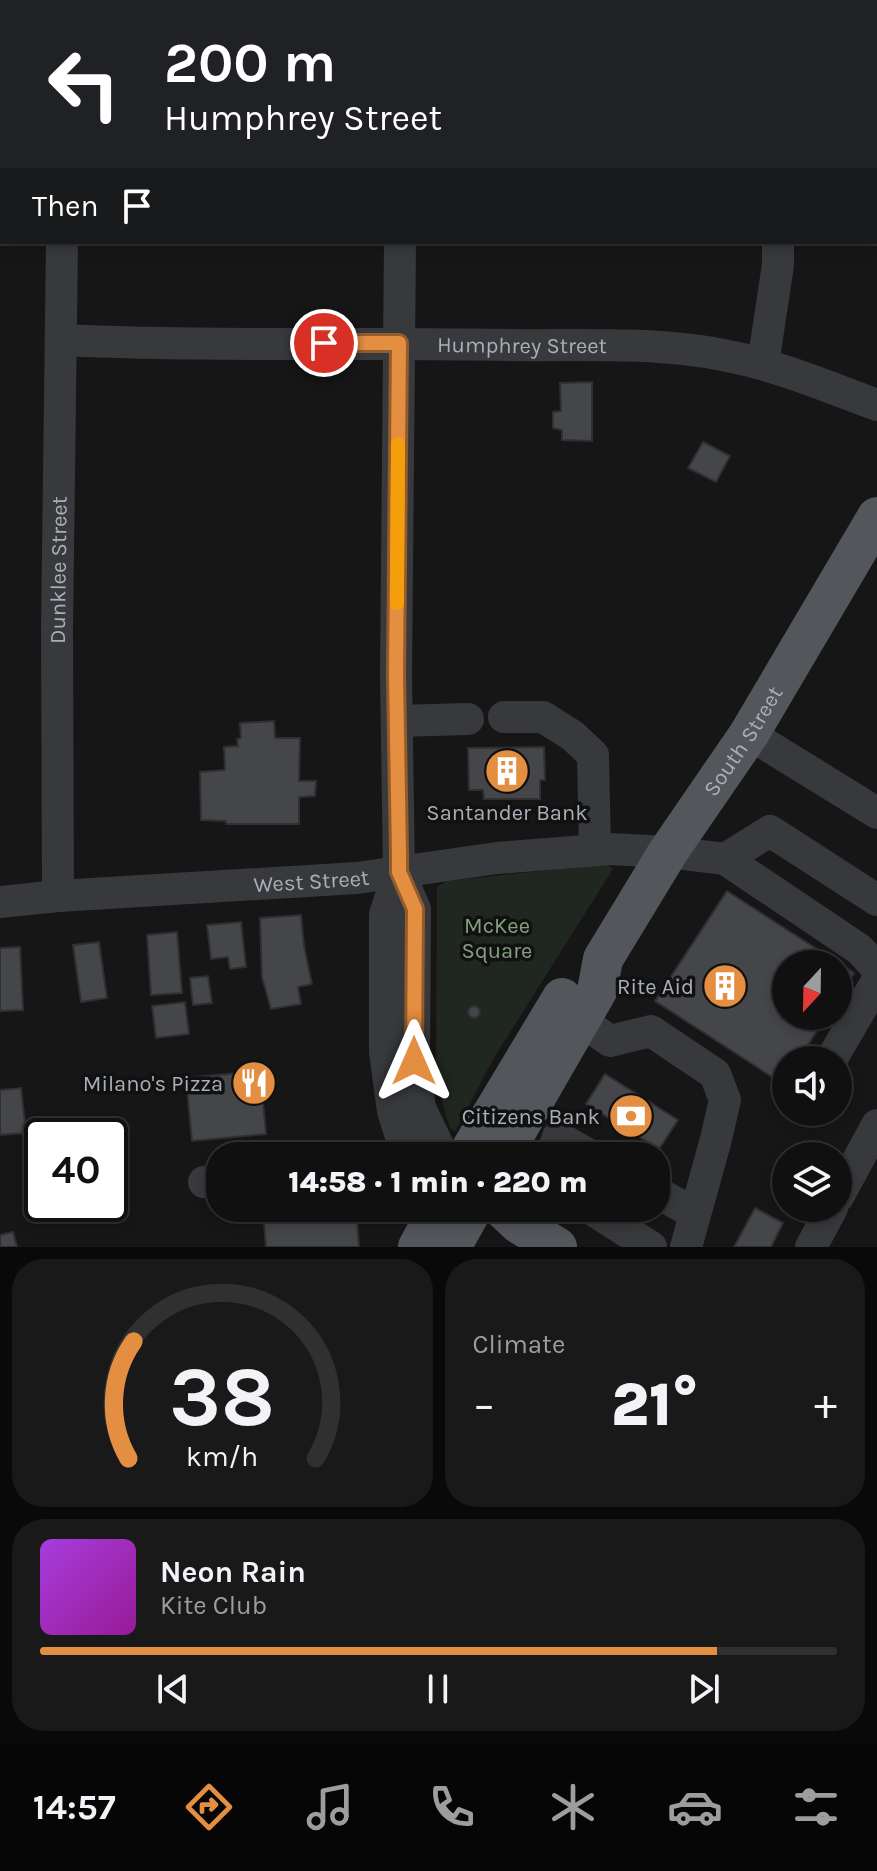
<!DOCTYPE html>
<html lang="en">
<head>
<meta charset="utf-8">
<style>
	body { margin:0; font-family:Karla,sans-serif; background:#19191a; color:#f1f3f6; height:100vh; display:flex; flex-direction:column; font-size:30px; white-space:nowrap }
	* { box-sizing:border-box; margin:0 }
	p { font-size:26px; color:#9c9d9f }
	.icon { flex:none; width:44px; height:44px; fill:none; stroke:currentColor; stroke-width:2; stroke-linecap:round; stroke-linejoin:round }
	.map { position:relative; height:1247px; overflow:hidden }
	.drawer { display:flex; flex-direction:column; gap:12px; padding:12px; background:#090909; flex:1 }
	.drawer>* { flex:none }
	.hud { position:absolute; left:0px; top:0px; width:878px; height:244px; box-shadow:0 4px 12px #0003,0 0 0 2px #303031; background:#202124; color:#fff; overflow:hidden }
	.needle { width:52px; rotate:202deg }
	.buttons { position:absolute; left:772px; top:950px; display:grid; gap:16px }
	.buttons a { display:grid; place-items:center; width:80px; height:80px; border-radius:50%; background:#101011; box-shadow:0 4px 12px #0003,0 0 0 2px #303031; font-size:40px }
	.speed { position:absolute; left:24px; top:1118px; display:flex; gap:16px; font-size:40px; font-weight:700; text-align:center }
	.speed>* { display:grid; place-content:center; width:104px; height:104px; border-radius:50%; background:#101011; box-shadow:0 4px 12px #0003,0 0 0 2px #303031; line-height:1 }
	.speed .limit { border:4px solid #111; border-radius:12px; background:#fff; color:#111 }
	.pin { position:absolute; display:grid; place-items:center; width:68px; height:68px; color:#fff; margin:-34px; border:4px solid #fff; border-radius:50%; box-shadow:0 2px 8px #0007 }
	.me { position:absolute; width:88px; margin:-44px; rotate:0deg; stroke-linejoin:round; filter:drop-shadow(0 0 6px #0008) }
	.turn { display:flex; align-items:center; gap:28px; height:168px; padding:0 32px; font-size:36px }
	.turn .icon { width:104px; height:104px; stroke-width:2.5 }
	.turn b { display:block; font-size:56px; line-height:68px }
	.then { display:flex; align-items:center; height:76px; padding:0 32px; background:#0003; gap:16px; font-size:30px }
	.big { font-size:60px; font-weight:800; line-height:1.1 }
	.drawer .widget { flex:1; display:flex; flex-direction:column; justify-content:center; gap:12px; min-width:0; padding:0 28px; border-radius:32px; background:#19191a }
	.drawer .dial { align-items:center; gap:0 }
	.dial svg { height:208px; overflow:visible; fill:none; stroke:#303031; stroke-width:7; stroke-linecap:round; text-anchor:middle }
	.dial text { fill:#f1f3f6; stroke:none }
	.song { display:flex; align-items:center; gap:24px }
	.cover { width:96px; height:96px; border-radius:12px; background:linear-gradient(135deg,hsl(280 70% 55%),hsl(300 70% 35%)) }
	.played { height:8px; border-radius:4px; background:linear-gradient(90deg,#e48e41 85%,#303031 85%) }
	.keys { display:flex; justify-content:space-around; direction:ltr }
	.heat { display:flex; justify-content:space-between; align-items:center; font-size:44px; direction:ltr }
	.drawer .tiles { flex:1; display:grid; gap:12px; grid-template-columns:1fr 1fr }
	.widget:last-child { grid-column:span 2 }
	.trip { position:absolute; left:206px; top:1142px; width:464px; height:80px; border-radius:32px; background:#101011; box-shadow:0 4px 12px #0003,0 0 0 2px #303031; font-weight:800; line-height:80px; text-align:center }
	.tab-bar { display:flex; height:128px; justify-content:space-around; align-items:center; background:#060607; color:#9c9d9f }
	.tab-bar .icon { width:56px; height:56px }
	.tab-bar .selected { color:#e48e41 }
	.tab-bar b { font-size:36px; color:#f1f3f6 }
	.map>svg:first-child { display:block }
	.green { fill:#202720 }
	.building { fill:#45464a; stroke:#303033; stroke-width:2 }
	.lines { fill:none; stroke-linecap:round; stroke-linejoin:round }
	.minor { stroke:#37393c; stroke-width:32 }
	.major { stroke:#53565b; stroke-width:40 }
	.route-casing { stroke:#945c2a; stroke-width:20 }
	.route { stroke:#e48e41; stroke-width:14 }
	.slow { stroke:#f59e0b; stroke-width:14 }
	.labels { text-anchor:middle; stroke-width:7; stroke-linejoin:round; paint-order:stroke }
	.street-label { font-size:22px; fill:#a9afb6; stroke:#111112 }
	.poi-label { font-size:22px; fill:#a9afb6; stroke:#111112; text-anchor:end }
	.park-label { font-size:22px; fill:#85a081; stroke:#111112 }
</style>
</head>
<body>
<div class="map">
<svg width="877" height="1247" viewBox="0 0 877 1247">
	<rect width="100%" height="100%" fill="#161617"/>
	<path class="green" d="M606,864L613,869L495,1056L455,1131L450,1128L436,1081L437,887L447,881Z"/>
	<g class="building">
		<path d="M592,382V441L562,440V430L553,428V412L561,411L560,383Z"/>
		<path d="M703,442L730,456L716,482L688,468Z"/>
		<path d="M274,721L275,738H300L299,781H316L315,796L299,797V824H226V821L201,820L200,772L225,770L224,747L238,746L237,739L241,738L240,723Z"/>
		<path d="M544,747L545,780H540V799H484L483,790H469L468,748Z"/>
		<path d="M727,891L854,973L838,998V964H786V1016H827L798,1060H786V1079L783,1084L655,1001Z"/>
		<path d="M301,915L304,946L312,984L298,987L301,1004L271,1009L262,977L260,918Z"/>
		<path d="M241,922L246,967L230,969L228,957L211,959L207,925Z"/>
		<path d="M177,932L182,993L151,995L147,935Z"/>
		<path d="M99,942L107,998L81,1002L73,945Z"/>
		<path d="M20,947L23,1010L0,1011V948Z"/>
		<path d="M208,976L212,1003L193,1005L190,978Z"/>
		<path d="M185,1002L189,1034L156,1038L152,1006Z"/>
		<circle cx="474" cy="1012" r="6"/>
		<path d="M260,1071L266,1134L192,1141L186,1078Z"/>
		<path d="M605,1074L678,1120L659,1149L586,1104Z"/>
		<path d="M21,1088L26,1133L0,1135V1090Z"/>
		<path d="M285,1208H356L359,1247H266L264,1223L287,1222Z"/>
		<path d="M755,1208L783,1223L771,1247H734Z"/>
		<path d="M13,1232L17,1247H0V1235Z"/>
	</g>
	<g class="lines">
		<g class="minor">
			<path d="M56,0V2"/>
			<path d="M401,0V2"/>
			<path d="M777,0V2"/>
			<path d="M400,242L396,675L399,872L385,914V1052L393,1111L407,1156"/>
			<path id="s1" d="M62,340C211,347 361,342 510,345C582,346 657,341 728,356C779,366 828,387 877,405"/>
			<path d="M763,364L778,265V242"/>
			<path d="M504,717H543L573,736L593,755L595,850"/>
			<path d="M397,721L468,719"/>
			<path d="M749,734L877,813"/>
			<path d="M725,859L770,831L877,900"/>
			<path d="M399,872L415,909L414,1061L420,1108L440,1150L446,1156"/>
			<path id="s2" d="M58,896L57,629L62,242"/>
			<path id="s3" d="M0,902L58,896L357,878L497,858L611,849L668,852L725,859L859,949L877,968"/>
			<path d="M580,1020L610,1041L651,1031L715,1074L725,1100L715,1143L686,1247"/>
			<path d="M831,1060L877,981"/>
			<path d="M551,1156L558,1137L591,1156"/>
			<path d="M204,1182L220,1180"/>
			<path d="M656,1192L694,1213"/>
			<path d="M838,1197L877,1125"/>
			<path d="M590,1208L651,1247"/>
			<path d="M811,1247L832,1208"/>
		</g>
		<g class="major">
			<path d="M467,1156L562,998"/>
			<path id="s4" d="M502,1156L597,991L603,959L668,852L749,734L877,517"/>
			<path d="M502,1208L519,1224L557,1247"/>
			<path d="M418,1247L439,1208"/>
			<path d="M451,1247L473,1208"/>
		</g>
	</g>
	<g class="lines">
		<g class="route-casing">
			<path id="route" d="M324,343H399L396,675L399,855V872L415,909L414,1061"/>
		</g>
		<use href="#route" class="route"/>
		<path class="slow" d="M397,603L398,444"/>
	</g>
	<defs>
		<g id="building-disc" transform="scale(2.3)"><circle r="9.5" fill="#e48e41" stroke="#111112"/><path d="M-4-6H4V6H1V3H-1V6H-4ZM-2.5-4.3h1.7v1.8h-1.7ZM.8-4.3h1.7v1.8H.8ZM-2.5-1h1.7V.8h-1.7ZM.8-1h1.7V.8H.8Z" fill="#fff"/></g>
		<g id="restaurant-disc" transform="scale(2.3)"><circle r="9.5" fill="#e48e41" stroke="#111112"/><path d="M-5-6h1v4h1v-4h1v4h1v-4h1v5L-1.5 .5V6h-2V.5L-5-1ZM5-6V6H3V1.5H1.5Q1.5-4 5-6Z" fill="#fff"/></g>
		<g id="bank-disc" transform="scale(2.3)"><circle r="9.5" fill="#e48e41" stroke="#111112"/><path d="M-6-4H6V4H-6ZM0-2.3a2.3 2.3 0 1 0 0 4.6a2.3 2.3 0 1 0 0-4.6Z" fill="#fff"/></g>
	</defs>
	<g fill-rule="evenodd">
		<use href="#building-disc" x="507" y="771"/>
		<use href="#building-disc" x="725" y="986"/>
		<use href="#restaurant-disc" x="254" y="1083"/>
		<use href="#bank-disc" x="631" y="1116"/>
	</g>
	<g class="labels">
		<g class="street-label">
			<text dy="8" stroke="none"><textPath href="#s1" startOffset="460">Humphrey Street</textPath></text>
			<text dy="8" stroke="none"><textPath href="#s2" startOffset="326">Dunklee Street</textPath></text>
			<text dy="8" stroke="none"><textPath href="#s4" startOffset="482">South Street</textPath></text>
			<text dy="8" stroke="none"><textPath href="#s3" startOffset="312">West Street</textPath></text>
		</g>
		<g class="poi-label">
			<text x="507" y="820" text-anchor="middle">Santander Bank</text>
			<text x="694" y="994">Rite Aid</text>
			<text x="223" y="1091">Milano's Pizza</text>
			<text x="600" y="1124">Citizens Bank</text>
		</g>
		<g class="park-label">
			<text x="497" y="933">McKee<tspan x="497" dy="25">Square</tspan></text>
		</g>
	</g>
</svg>
<div class="buttons">
<a><svg class="needle" viewBox="-14 -14 28 28"><path d="M0-13l5 13h-10z" fill="#e53935"/><path d="M0 13l5-13h-10z" fill="#9c9d9f"/></svg></a>
<a><svg class="icon" aria-label="sound" viewBox="0 0 24 24"><path d="M4 9h4l5-4v14l-5-4H4zM17 9q2 3 0 6"/></svg></a>
<a><svg class="icon" aria-label="layers" viewBox="0 0 24 24"><path d="M12 4l9 5-9 5-9-5zM3 14l9 5 9-5"/></svg></a>
</div>
<div class="speed"><div class="limit">40</div></div>
<div class="pin" style="left:324px;top:343px;background:#d93025"><svg class="icon" aria-label="arrive" viewBox="0 0 24 24"><path d="M6 21V4h12l-3 4 3 4H6"/></svg></div>
<svg class="me" style="left:414px;top:1061px" viewBox="-20 -20 40 40"><path d="M0-17L14 15 0 8-14 15z" fill="#e48e41" stroke="#fff" stroke-width="4"/></svg>
<div class="trip">14:58 · 1 min · 220 m</div>
<div class="hud">
<div class="turn"><svg class="icon" aria-label="left" viewBox="0 0 24 24"><path d="M17 20v-9H6M10 6l-5 5 5 5"/></svg><div><b>200 m</b>Humphrey Street</div></div>
<div class="then">Then<svg class="icon" aria-label="arrive" viewBox="0 0 24 24"><path d="M6 21V4h12l-3 4 3 4H6"/></svg></div>
</div>
</div>
<section class="drawer">
<div class="tiles">
<div class="widget dial"><svg viewBox="0 0 100 80">
<path d="M14 69A42 42 0 1 1 86 69"/>
<path d="M14 69A42 42 0 0 1 16 24" stroke="#e48e41"/>
<text x="50" y="56" font-size="32" font-weight="700">38</text>
<text x="50" y="72" font-size="11">km/h</text>
</svg></div>
<div class="widget"><p>Climate</p>
<div class="heat"><a>−</a><b class="big">21°</b><a>+</a></div>
</div>
<div class="widget">
<div class="song"><i class="cover"></i><div><b>Neon Rain</b><p>Kite Club</p></div></div>
<div class="played"></div>
<div class="keys"><svg class="icon" aria-label="previous" viewBox="0 0 24 24"><path d="M18 5L8 12l10 7zM5 5v14"/></svg><svg class="icon" aria-label="pause" viewBox="0 0 24 24"><path d="M8 5v14M16 5v14"/></svg><svg class="icon" aria-label="next" viewBox="0 0 24 24"><path d="M6 5l10 7-10 7zM19 5v14"/></svg></div>
</div>
</div>
</section>
<nav class="tab-bar">
<b>14:57</b>
<svg class="icon selected" aria-label="directions" viewBox="0 0 24 24"><path d="M12 3l9 9-9 9-9-9zM9 14v-3h6M13 9l2 2-2 2"/></svg>
<svg class="icon" aria-label="music" viewBox="0 0 24 24"><path d="M9 18V5l10-2v13"/><circle cx="6" cy="18" r="3"/><circle cx="16" cy="16" r="3"/></svg>
<svg class="icon" aria-label="phone" viewBox="0 0 24 24"><path d="M5 4h4l2 5-3 2q2 4 5 5l2-3 5 2v4C11 20 4 13 5 4z"/></svg>
<svg class="icon" aria-label="climate" viewBox="0 0 24 24"><path d="M12 3v18M4 7l16 10M4 17L20 7"/></svg>
<svg class="icon" aria-label="car" viewBox="0 0 24 24"><path d="M5 17H2v-5l4-1 3-4h7l3 4 3 1v5h-3M9 17h6M6 11h13"/><circle cx="7" cy="17" r="2"/><circle cx="17" cy="17" r="2"/></svg>
<svg class="icon" aria-label="filters" viewBox="0 0 24 24"><path d="M4 7h16M4 17h16"/><circle cx="9" cy="7" r="2"/><circle cx="15" cy="17" r="2"/></svg>
</nav>
</body>
</html>
